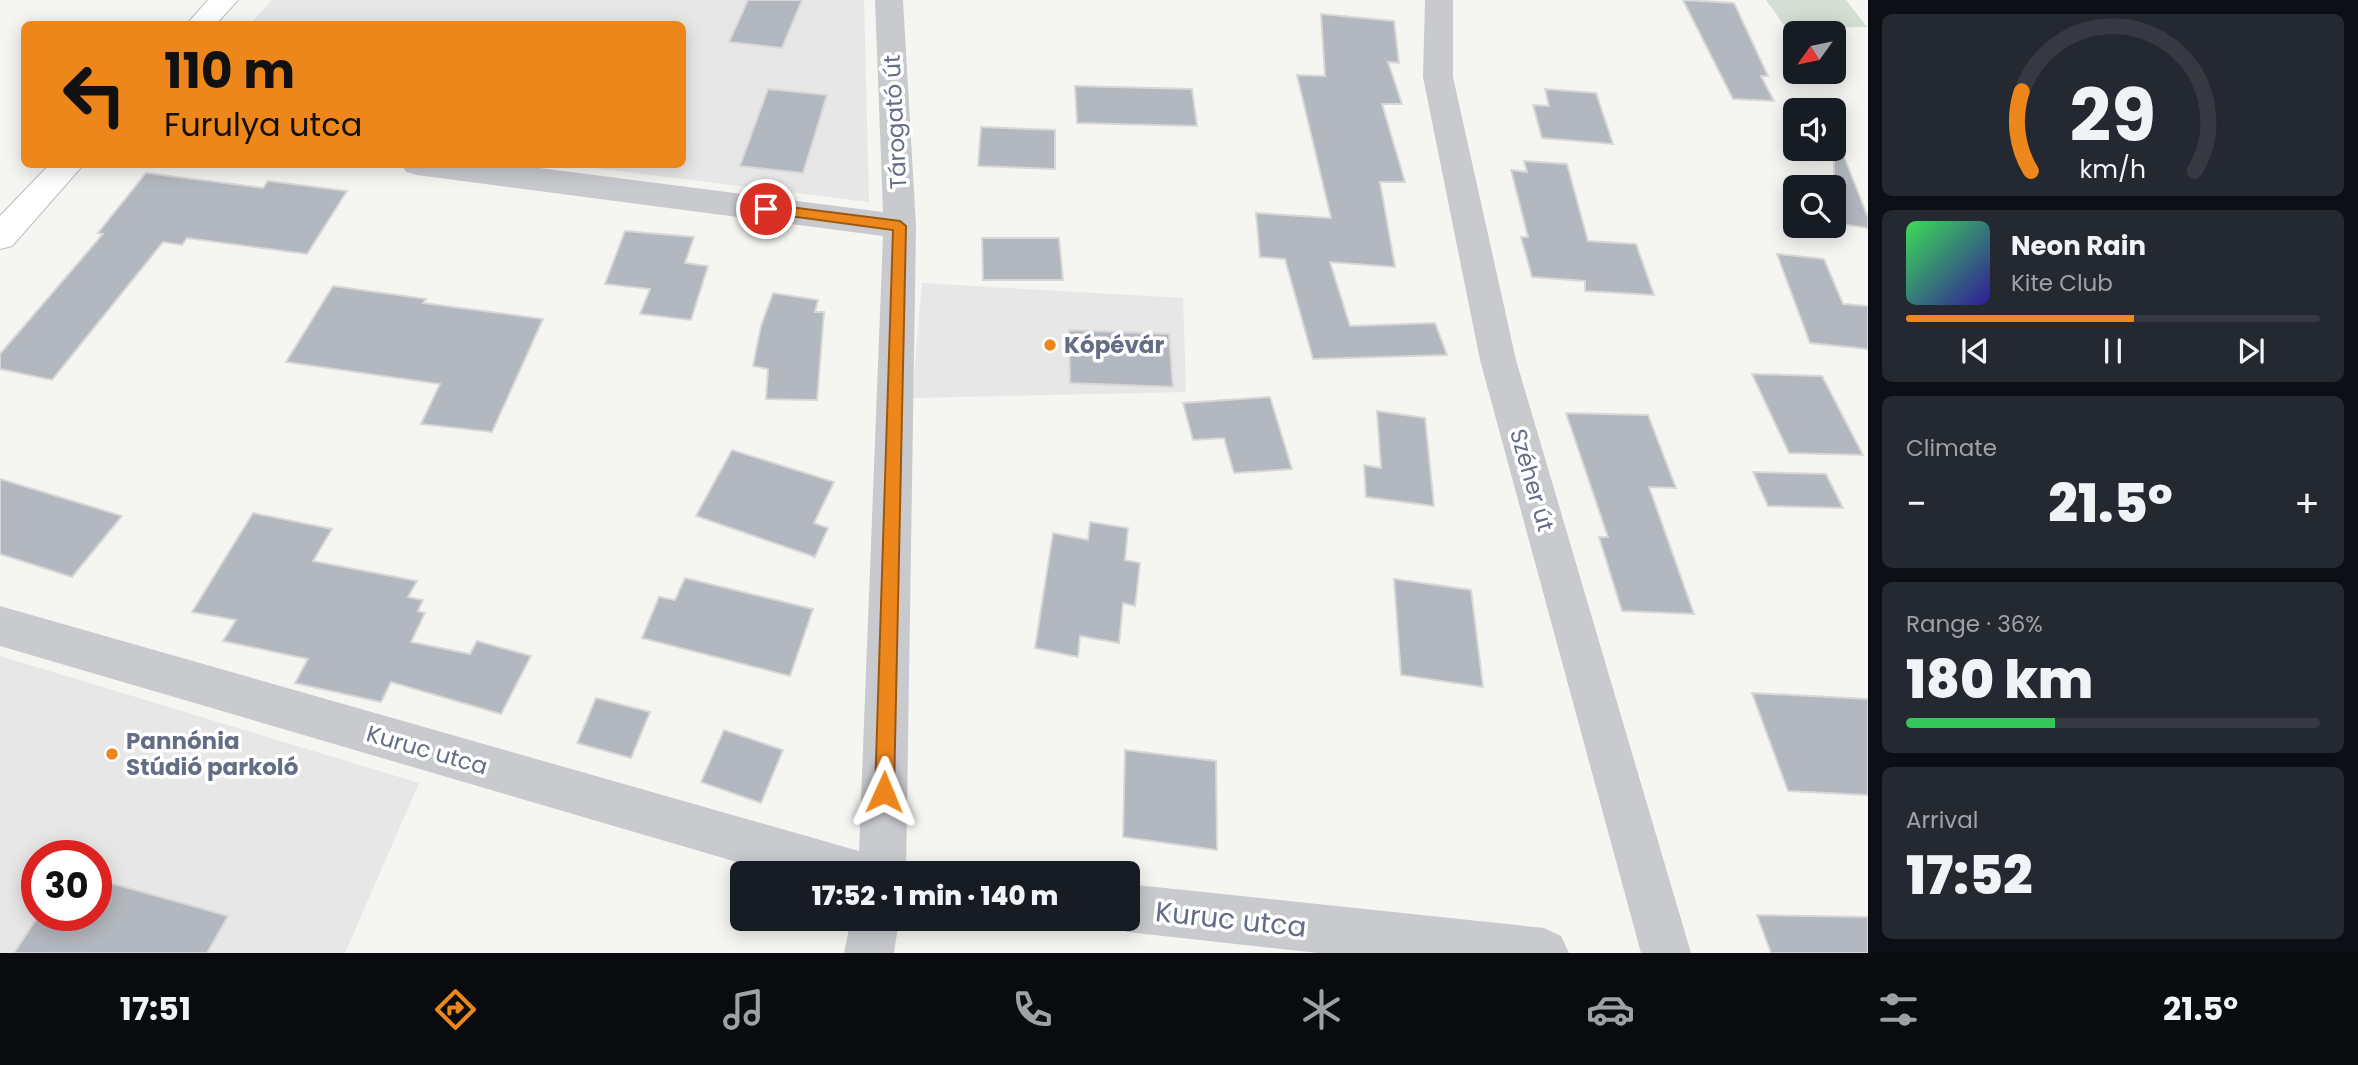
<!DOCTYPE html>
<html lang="en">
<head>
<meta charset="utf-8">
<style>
	body { margin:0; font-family:Poppins,sans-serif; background:#242831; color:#f1f3f6; height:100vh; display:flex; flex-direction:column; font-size:26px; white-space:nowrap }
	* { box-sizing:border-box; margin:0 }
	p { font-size:23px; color:#9ea1a6 }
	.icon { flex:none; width:38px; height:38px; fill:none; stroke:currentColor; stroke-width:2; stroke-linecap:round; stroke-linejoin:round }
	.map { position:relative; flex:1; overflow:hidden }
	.sheet { display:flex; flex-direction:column; gap:14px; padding:14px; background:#0d0f14; width:490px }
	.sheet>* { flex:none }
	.hud { position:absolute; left:21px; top:21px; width:665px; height:147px; border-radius:10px; box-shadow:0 4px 18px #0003; background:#ee871b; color:#111; overflow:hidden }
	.needle { width:46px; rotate:237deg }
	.buttons { position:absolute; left:1783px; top:21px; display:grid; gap:14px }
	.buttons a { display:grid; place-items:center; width:63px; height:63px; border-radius:10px; background:#171b24; box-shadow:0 4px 18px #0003; font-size:35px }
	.speed { position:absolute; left:21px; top:840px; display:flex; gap:14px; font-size:35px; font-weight:700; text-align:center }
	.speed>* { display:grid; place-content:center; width:91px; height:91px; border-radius:50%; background:#171b24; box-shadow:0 4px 18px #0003; line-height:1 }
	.speed .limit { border:10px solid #d22; background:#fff; color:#111 }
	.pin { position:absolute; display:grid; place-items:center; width:60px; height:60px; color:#fff; margin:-30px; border:4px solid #fff; border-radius:50%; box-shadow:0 2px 7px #0007 }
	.me { position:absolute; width:77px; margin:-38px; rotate:1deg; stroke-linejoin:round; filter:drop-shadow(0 0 5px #0008) }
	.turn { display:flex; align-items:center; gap:24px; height:147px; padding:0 28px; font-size:32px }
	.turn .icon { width:91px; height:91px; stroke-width:2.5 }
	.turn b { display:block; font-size:49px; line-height:60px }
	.big { font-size:52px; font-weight:800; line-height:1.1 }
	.sheet .card { flex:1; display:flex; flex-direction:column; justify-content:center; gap:10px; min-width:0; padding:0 24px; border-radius:10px; background:#242831 }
	.sheet .dial { align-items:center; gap:0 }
	.dial svg { height:182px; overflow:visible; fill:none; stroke:#363941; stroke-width:7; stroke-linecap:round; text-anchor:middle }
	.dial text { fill:#f1f3f6; stroke:none }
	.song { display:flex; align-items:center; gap:21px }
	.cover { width:84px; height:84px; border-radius:10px; background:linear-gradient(135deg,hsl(130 70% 55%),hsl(250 70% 35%)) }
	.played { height:7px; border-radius:4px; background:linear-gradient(90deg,#ee871b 55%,#363941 55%) }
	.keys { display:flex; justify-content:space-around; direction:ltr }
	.heat { display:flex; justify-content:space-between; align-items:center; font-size:38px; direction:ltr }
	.charge { height:10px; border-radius:5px; background:linear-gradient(90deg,#34c759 36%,#363941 0) }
	.trip { position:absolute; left:730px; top:861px; width:410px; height:70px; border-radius:10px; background:#171b24; box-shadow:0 4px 18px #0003; font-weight:800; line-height:70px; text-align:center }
	.menu { display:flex; height:112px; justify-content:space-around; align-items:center; background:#090b0e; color:#9ea1a6 }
	.menu .icon { width:49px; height:49px }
	.menu .active { color:#ee871b }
	.menu b { font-size:32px; color:#f1f3f6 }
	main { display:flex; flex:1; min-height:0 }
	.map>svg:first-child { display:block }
	.built { fill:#e6e7e6; fill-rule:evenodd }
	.green { fill:#d4ded3 }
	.building { fill:#b3b7bf; stroke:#d7d7d5; stroke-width:2 }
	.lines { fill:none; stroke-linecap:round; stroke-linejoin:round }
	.secondary-casing { stroke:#bcbec4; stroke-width:2 }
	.minor { fill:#c8cace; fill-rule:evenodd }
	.secondary { fill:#fff; fill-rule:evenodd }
	.route { fill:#ee871b; stroke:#9b5812; stroke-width:2 }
	.poi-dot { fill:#ee871b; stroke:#fff; stroke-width:2.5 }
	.labels { text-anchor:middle; stroke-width:7; stroke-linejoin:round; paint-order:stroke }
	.street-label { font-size:23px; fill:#636d85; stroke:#fff }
	.poi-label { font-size:23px; font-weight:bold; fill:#636d85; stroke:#fff; text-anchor:start }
	.near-street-label { font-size:28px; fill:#636d85; stroke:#fff }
</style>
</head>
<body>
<main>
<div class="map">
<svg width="1868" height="953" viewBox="0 0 1868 953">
	<rect width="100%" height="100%" fill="#f5f6f2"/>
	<g class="built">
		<path d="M272,0H864L869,202L570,165L682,164V24H250Z"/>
		<path d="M922,283L1183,298L1186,392L912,398Z"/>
		<path d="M0,656L419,783L345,953H0ZM37,856H96V915H37Z"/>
	</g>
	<path class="green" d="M1766,0H1846L1867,27L1786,28Z"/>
	<g class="building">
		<path d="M748,0H802L782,48L729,42Z"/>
		<path d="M1683,0L1734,3L1768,76H1761L1774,101L1733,99Z"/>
		<path d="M1321,14L1394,21L1399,63L1388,62L1402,104H1382L1405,182H1380L1395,267L1330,262L1350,326L1435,323L1447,355L1313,359L1285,259L1260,257L1256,213L1331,218L1297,75L1325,76Z"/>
		<path d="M1075,86L1192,89L1197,126L1077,123Z"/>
		<path d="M768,89L827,95L803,173L740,166Z"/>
		<path d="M1545,89L1596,93L1613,144L1542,138L1533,105L1549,106Z"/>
		<path d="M981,127L1055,130V169L978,166Z"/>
		<path d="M1834,136H1836L1868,218V228L1834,223Z"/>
		<path d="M1524,161L1567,164L1588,241L1636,244L1654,295L1585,291V281L1532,277L1521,237H1528L1511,170L1527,172Z"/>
		<path d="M146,173L263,188L268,181L347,191L307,254L187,238L182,245L163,242L52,380L0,369V354L103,234L98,233Z"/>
		<path d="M625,231L694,237L685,263L708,266L691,320L640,314L650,289L605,284Z"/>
		<path d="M982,238H1059L1063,280H983Z"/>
		<path d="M1777,254L1824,259L1843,304L1868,306V349L1810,343Z"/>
		<path d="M333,286L426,299L423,303L543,319L492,432L421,424L440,384L286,362Z"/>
		<path d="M773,293L818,300L815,312H824L817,400L766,399L768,369L753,366L761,326Z"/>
		<path d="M1069,330L1169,334L1173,387L1070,383Z"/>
		<path d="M1752,374L1822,376L1863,455L1789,453Z"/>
		<path d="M1270,397L1292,469L1234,473L1224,438L1193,440L1183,403Z"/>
		<path d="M1377,411L1425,418L1434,506L1366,497L1364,465L1381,468Z"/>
		<path d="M1566,413L1648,415L1676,488L1649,487L1694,614L1622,611L1599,537H1608Z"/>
		<path d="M732,450L834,482L814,523L828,528L815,557L696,516Z"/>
		<path d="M1753,472L1826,474L1843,508L1768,506Z"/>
		<path d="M0,479L122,516L72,577L0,554Z"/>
		<path d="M253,513L332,529L313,561L417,581L408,597L423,600L418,611L425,613L411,642L470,654L477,641L531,656L501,714L391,682L381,702L295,683L308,659L223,641L236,620L192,612Z"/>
		<path d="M1090,522L1128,528L1125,560L1140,563L1135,606L1123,603L1119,643L1080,636L1078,657L1035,648L1053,533L1088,540Z"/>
		<path d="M685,578L813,609L790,676L642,638L659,597L675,600Z"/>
		<path d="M1394,579L1471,590L1483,687L1401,675Z"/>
		<path d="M1752,693L1868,699V795L1788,791Z"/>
		<path d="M596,698L650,712L631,758L577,743Z"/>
		<path d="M724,730L783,750L761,803L701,782Z"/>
		<path d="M1125,750L1216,761L1217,850L1123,837Z"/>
		<path d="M96,879L228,916L207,953H14L39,915H96Z"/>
		<path d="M1757,915L1868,917V953H1771Z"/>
	</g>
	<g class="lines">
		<g class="secondary-casing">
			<g id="secondary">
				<path d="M208,0H238L216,24H187Z"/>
				<path d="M50,164H84L12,246L0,249V216Z"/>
			</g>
		</g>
		<g class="minor">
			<path d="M875,0H903L916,226L906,873H774L0,646V606L859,851L883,236L417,175L406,172L402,164H508L883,212Z"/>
			<path d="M1425,0H1453V77L1516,360L1691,953H1641L1480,360L1423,77Z"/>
			<path d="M1127,884L1544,928L1561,936L1569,953H1318L1127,932L1110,925L1107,919H1127Z"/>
			<path d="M851,919H899L894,953H844Z"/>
		</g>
		<use href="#secondary" class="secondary"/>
	</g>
	<path class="route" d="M766,204L900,221L906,226L894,792L891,799L884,802L878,799L875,792L893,230L761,212V205Z"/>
	<g class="poi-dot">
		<circle cx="1050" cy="345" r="7"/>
		<circle cx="112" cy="754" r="7"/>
	</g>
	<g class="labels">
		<g class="street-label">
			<text transform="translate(895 122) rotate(-93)" y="8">Tárogató út</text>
			<text transform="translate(1532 480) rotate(74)" y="8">Széher út</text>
			<text transform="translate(427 750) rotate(16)" y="8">Kuruc utca</text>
		</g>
		<g class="poi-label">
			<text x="1064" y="353">Kópévár</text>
			<text x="126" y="749">Pannónia<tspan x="126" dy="26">Stúdió parkoló</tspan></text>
		</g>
		<g class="near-street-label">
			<text transform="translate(1231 919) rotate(6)" y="10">Kuruc utca</text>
		</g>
	</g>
</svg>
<div class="buttons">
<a><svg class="needle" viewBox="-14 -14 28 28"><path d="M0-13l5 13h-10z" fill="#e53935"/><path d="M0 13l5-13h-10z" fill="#9ea1a6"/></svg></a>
<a><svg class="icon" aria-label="sound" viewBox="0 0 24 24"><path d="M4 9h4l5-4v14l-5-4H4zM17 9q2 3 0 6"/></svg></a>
<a><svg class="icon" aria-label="search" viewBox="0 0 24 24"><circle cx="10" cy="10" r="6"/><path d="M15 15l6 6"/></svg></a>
</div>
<div class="speed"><div class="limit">30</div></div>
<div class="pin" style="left:766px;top:209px;background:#d93025"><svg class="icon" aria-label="arrive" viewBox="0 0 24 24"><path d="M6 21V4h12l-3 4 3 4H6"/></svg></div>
<svg class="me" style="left:884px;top:792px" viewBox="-20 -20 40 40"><path d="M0-17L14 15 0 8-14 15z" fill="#ee871b" stroke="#fff" stroke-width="4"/></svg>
<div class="trip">17:52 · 1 min · 140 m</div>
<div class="hud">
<div class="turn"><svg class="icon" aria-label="left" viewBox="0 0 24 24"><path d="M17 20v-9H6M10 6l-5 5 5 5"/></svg><div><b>110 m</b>Furulya utca</div></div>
</div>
</div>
<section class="sheet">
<div class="card dial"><svg viewBox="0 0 100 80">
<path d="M14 69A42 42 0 1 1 86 69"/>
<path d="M14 69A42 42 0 0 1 10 34" stroke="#ee871b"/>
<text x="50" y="56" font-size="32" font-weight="700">29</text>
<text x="50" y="72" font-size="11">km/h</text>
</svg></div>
<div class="card">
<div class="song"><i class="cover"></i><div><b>Neon Rain</b><p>Kite Club</p></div></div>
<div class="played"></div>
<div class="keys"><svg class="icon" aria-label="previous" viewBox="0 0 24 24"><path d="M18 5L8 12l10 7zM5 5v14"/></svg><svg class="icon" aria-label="pause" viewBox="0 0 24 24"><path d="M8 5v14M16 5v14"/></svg><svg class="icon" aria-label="next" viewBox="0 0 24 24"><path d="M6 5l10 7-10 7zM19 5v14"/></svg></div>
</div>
<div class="card"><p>Climate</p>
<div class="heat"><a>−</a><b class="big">21.5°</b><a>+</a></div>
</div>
<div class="card"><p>Range · 36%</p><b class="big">180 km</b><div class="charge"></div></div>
<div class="card"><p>Arrival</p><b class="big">17:52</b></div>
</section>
</main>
<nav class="menu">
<b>17:51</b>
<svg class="icon active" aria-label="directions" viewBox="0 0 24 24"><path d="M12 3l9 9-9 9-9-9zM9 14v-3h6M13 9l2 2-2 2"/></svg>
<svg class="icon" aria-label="music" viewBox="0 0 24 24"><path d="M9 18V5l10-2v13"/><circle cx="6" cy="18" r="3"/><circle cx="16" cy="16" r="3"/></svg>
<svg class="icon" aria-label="phone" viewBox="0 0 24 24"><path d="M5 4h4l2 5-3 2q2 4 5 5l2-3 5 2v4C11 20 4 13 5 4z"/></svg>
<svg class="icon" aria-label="climate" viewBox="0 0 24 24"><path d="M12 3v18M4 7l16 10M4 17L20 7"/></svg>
<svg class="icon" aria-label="car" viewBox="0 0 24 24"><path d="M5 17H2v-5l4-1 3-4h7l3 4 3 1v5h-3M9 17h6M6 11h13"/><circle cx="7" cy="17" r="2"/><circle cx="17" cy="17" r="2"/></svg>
<svg class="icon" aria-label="filters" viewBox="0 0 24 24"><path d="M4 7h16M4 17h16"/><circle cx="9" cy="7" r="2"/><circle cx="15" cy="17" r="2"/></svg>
<b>21.5°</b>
</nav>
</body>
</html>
